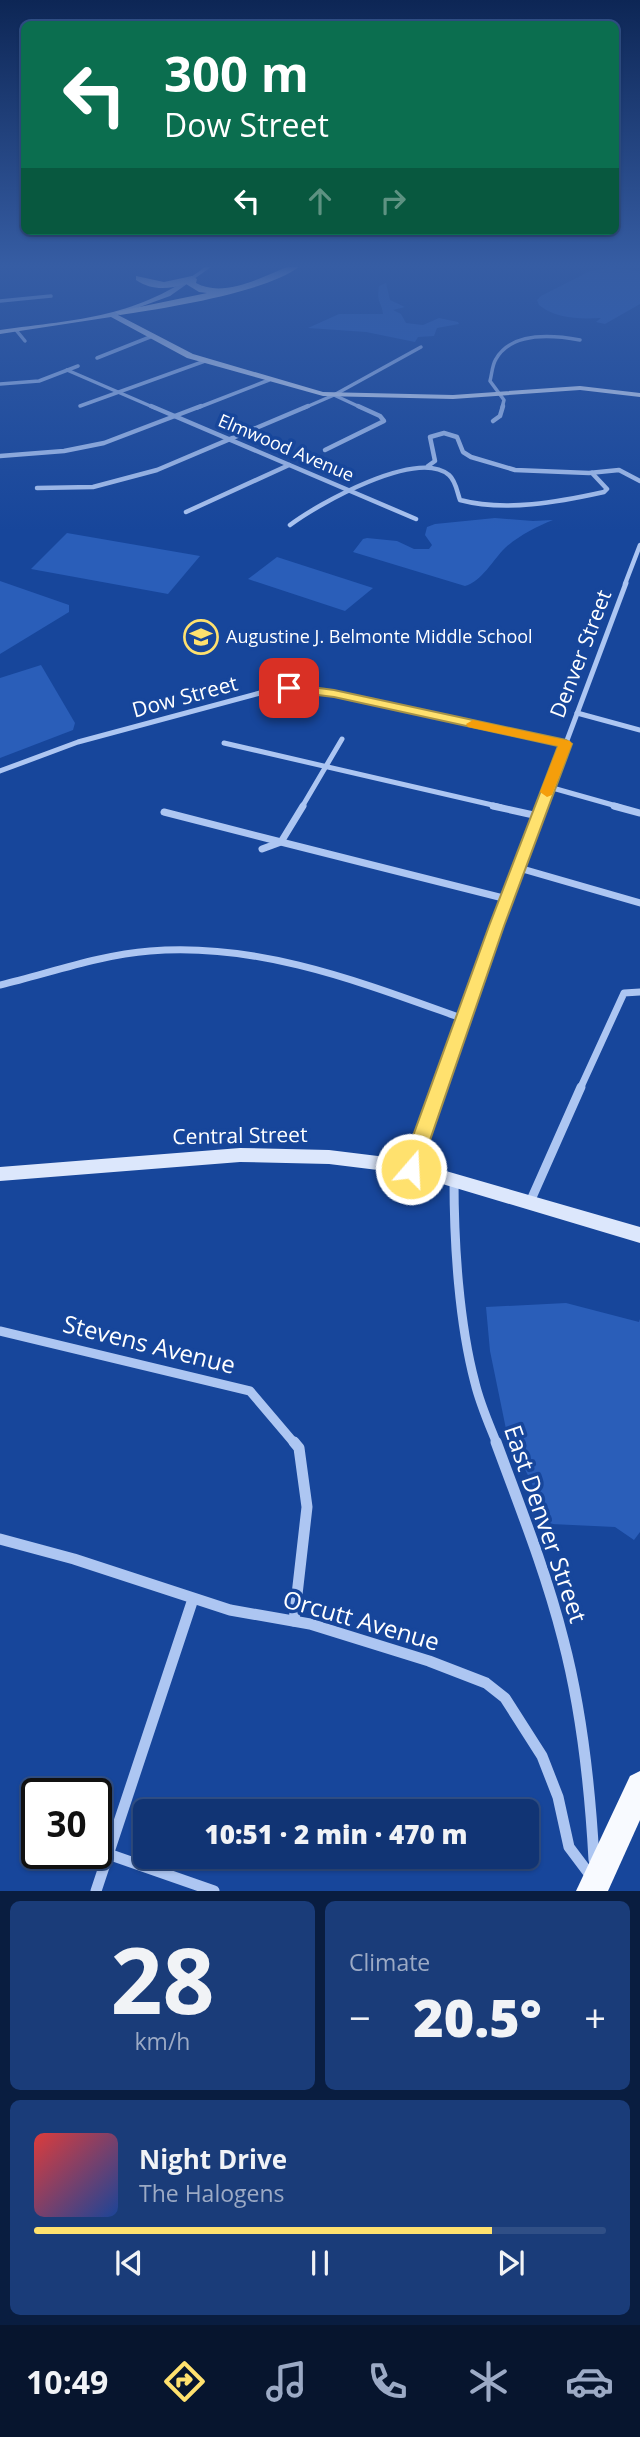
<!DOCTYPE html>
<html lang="en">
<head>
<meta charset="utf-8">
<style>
	body { margin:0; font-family:"Open Sans",sans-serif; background:#1a3c79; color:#f1f3f6; height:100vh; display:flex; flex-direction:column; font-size:26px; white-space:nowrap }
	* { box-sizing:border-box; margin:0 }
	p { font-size:23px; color:#9caac5 }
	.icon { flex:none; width:38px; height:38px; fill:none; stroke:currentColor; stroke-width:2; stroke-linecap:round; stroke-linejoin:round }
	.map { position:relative; height:1891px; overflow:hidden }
	.side { display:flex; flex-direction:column; gap:10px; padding:10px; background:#091d40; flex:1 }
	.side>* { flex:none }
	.top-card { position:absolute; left:21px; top:21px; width:598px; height:214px; border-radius:10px; box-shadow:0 2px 5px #0004,0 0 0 2px #304f86; background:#0b6e4f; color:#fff; overflow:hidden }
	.speed { position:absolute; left:21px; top:1778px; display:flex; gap:14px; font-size:35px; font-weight:700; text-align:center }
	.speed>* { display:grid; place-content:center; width:91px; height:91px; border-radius:50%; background:#113474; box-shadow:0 2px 5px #0004,0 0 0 2px #304f86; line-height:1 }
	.speed .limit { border:4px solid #111; border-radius:10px; background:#fff; color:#111 }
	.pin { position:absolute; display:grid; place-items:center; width:60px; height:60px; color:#fff; margin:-30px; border-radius:14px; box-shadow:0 4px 10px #0006 }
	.me { position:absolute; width:77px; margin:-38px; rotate:19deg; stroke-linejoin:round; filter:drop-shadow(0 0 5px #0008) }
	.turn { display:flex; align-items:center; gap:24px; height:147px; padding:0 28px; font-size:32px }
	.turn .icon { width:91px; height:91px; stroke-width:2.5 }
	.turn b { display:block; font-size:49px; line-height:60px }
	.lanes { display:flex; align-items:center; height:66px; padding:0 28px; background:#0003; justify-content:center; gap:35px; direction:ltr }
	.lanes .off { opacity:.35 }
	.big { font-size:52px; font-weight:800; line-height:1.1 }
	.side .widget { flex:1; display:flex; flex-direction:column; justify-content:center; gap:10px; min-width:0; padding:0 24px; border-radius:10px; background:#1a3c79 }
	.side .dial { align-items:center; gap:0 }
	.dial b { font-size:91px; line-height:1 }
	.song { display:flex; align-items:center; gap:21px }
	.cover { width:84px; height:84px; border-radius:10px; background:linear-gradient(135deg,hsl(0 70% 55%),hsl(220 70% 35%)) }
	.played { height:7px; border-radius:4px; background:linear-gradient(90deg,#ffe16e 80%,#304f86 80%) }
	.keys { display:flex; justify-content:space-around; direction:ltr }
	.heat { display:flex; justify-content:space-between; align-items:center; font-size:38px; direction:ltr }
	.side .tiles { flex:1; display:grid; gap:10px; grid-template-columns:1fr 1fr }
	.widget:last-child { grid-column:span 2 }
	.trip { position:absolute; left:133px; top:1799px; width:406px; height:70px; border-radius:10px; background:#113474; box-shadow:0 2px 5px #0004,0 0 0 2px #304f86; font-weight:800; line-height:70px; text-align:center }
	.tab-bar { display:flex; height:112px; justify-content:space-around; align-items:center; background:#07152e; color:#9caac5 }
	.tab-bar .icon { width:49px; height:49px }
	.tab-bar .selected { color:#ffe16e }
	.tab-bar b { font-size:32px; color:#f1f3f6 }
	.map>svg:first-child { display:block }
	.green { fill:#2a5eb9 }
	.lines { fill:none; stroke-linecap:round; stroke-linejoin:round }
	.street-far5 { stroke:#adc6f2; stroke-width:3.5 }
	.street-far4 { stroke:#adc6f2; stroke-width:4.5 }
	.street-far3 { stroke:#adc6f2; stroke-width:5 }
	.street-far2 { stroke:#adc6f2; stroke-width:7 }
	.street-far1 { stroke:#adc6f2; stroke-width:9 }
	.street { stroke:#adc6f2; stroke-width:11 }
	.secondary { fill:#dce7fc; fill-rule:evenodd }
	.primary { fill:#f8faff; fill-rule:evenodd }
	.highway { fill:#fff; fill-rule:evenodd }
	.route { fill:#ffe16e; stroke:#a69248; stroke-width:2 }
	.slow { fill:#f59e0b }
	.labels { text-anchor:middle; stroke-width:7; stroke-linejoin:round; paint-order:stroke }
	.far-street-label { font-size:18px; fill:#fff; stroke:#17469b }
	.far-poi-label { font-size:18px; fill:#fff; stroke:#17469b; text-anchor:start }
	.street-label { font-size:21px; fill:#fff; stroke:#17469b }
	.near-street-label { font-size:24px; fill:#fff; stroke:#17469b }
</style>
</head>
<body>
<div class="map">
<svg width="640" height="1891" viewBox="0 0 640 1891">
	<rect width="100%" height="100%" fill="#17469b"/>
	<g class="green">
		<path d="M610,268L640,271V304L605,324L596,322L601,318C579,319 556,319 539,305L537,300L541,296L590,271Z"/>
		<path d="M386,283L390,300L405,307L393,310L401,314L406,323L423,325L439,318L458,322L459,324L437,328L434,336L418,337L415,342L366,332L308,328L339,314H383C382,302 376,303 379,286Z"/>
		<path d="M495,518L533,521L553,520C537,526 517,537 505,548C493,560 482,581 465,586L353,552L363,539L367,538L397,541L414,549H429L432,545L425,535L427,527L435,524Z"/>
		<path d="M67,533L200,556L168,594L31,569Z"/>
		<path d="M277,557L373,588L345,611L248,579Z"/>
		<path d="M0,581L69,605V612L0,654Z"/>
		<path d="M41,665L75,723L73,730L0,758V678Z"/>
		<path d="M566,1303L639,1322L640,1319V1532L634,1540L615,1527L551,1524L506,1429L490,1351L486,1307Z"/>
	</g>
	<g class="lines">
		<g class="street-far5">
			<path d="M0,301L51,296"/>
			<path d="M16,330L25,341"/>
			<path d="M97,358L150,337"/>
			<path d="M67,370L155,408"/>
			<path d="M0,384L39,381L78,366"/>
			<path d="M334,395L362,408"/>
			<path d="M80,406L205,361"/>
			<path d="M197,408L269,380"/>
			<path d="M304,408L334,395L421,347"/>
			<path d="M502,408L504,400L490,381C492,374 492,365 496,359C512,331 553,335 580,340"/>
		</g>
		<g class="street-far4">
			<path d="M151,406L416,519"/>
			<path d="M493,421L500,416L503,406"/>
			<path d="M325,450L384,421L380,416L358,406"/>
			<path d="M0,456L64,451L104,443L201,406"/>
			<path d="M428,466L435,461L430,437L444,433L457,437L463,452L471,457L515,470L589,473L619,470L640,481"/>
			<path d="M37,488L93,487L157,470L308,406"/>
			<path d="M186,512L289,465"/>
			<path d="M290,525C318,504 417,448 449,475C456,481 457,492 460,500C505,512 559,502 604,492L607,489L592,473"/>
			<path d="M625,584L640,545"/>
		</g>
		<g class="street-far3">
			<path d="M577,713L640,730"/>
			<path d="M224,743L501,807"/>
			<path d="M0,771L78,742L260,693L289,688L307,689L566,744"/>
			<path d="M549,787L620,807"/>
			<path d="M302,807L342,739"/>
			<path d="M542,807L626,583"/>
		</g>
		<g class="street-far2">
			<path d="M493,806L538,816"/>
			<path d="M614,806L640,813"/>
			<path d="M164,812L281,842L303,806"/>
			<path d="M262,849L281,842L507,899"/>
			<path d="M519,868L640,903"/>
			<path d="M0,985C50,973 99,955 150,951C260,942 363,983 464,1019"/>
			<path d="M439,1089L542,806"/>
			<path d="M580,1089L624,993L640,992"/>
		</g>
		<g class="street-far1">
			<path d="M410,1169L439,1087"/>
			<path d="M454,1181C454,1244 459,1323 475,1383C480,1404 489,1424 497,1444"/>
			<path d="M530,1202L581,1087"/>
			<path d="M0,1331L250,1391L295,1444"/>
		</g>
		<g class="street">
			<path d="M294,1442L299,1448L307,1507L294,1621"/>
			<path d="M496,1442C520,1507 546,1572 563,1639C582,1711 590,1786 594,1860"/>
			<path d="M0,1539L74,1559L230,1610L310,1624L429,1661L486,1683L505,1698L542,1756L558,1797L569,1847L590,1875"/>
			<path d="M108,1854L214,1891"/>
			<path d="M96,1891L193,1599"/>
		</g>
		<g class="secondary">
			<path d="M205,267H211L170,296L118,315L193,354L323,392L453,395L580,386L640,393V397L580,390L453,399L323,396L187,358L111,317L0,334V330C80,319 137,318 205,267Z"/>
			<path d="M240,1148L329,1150L386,1157L439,1169L640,1227V1243L439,1183L386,1171L329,1164L240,1162L0,1181V1167Z"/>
		</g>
		<path class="primary" d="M640,1771V1820L608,1891H576L630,1776Z"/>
		<path class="highway" d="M287,267H299C264,293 165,308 120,315L115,312L207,293L199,292L186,284C169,289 152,291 136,280V276L164,282L192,276L197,279L196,283C223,298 260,278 287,267Z"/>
	</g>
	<linearGradient id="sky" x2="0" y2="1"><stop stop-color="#0d2655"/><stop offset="0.5" stop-color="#365da4"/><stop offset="1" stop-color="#365da4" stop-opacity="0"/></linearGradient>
	<rect width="640" height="531" fill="url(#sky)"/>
	<path class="route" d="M289,684L334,690L566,740L572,744L504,926L420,1169L417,1175L411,1177L404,1175L401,1169L489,926L558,746L334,697L285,691V685Z"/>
	<path class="slow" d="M473,720L570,741L572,744L552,795L547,797L540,792L558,746L468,727L466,724Z"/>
	<defs>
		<g id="school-ring" transform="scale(1.75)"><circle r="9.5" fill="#17469b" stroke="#ffe16e" stroke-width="1.5"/><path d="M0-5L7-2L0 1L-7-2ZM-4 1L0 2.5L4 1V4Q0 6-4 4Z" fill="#ffe16e"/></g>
	</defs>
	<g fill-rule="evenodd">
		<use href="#school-ring" x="201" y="637"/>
	</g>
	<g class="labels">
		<g class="far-street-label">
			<text transform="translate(286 448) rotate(23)" y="6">Elmwood Avenue</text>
		</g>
		<g class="far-poi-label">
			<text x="226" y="643">Augustine J. Belmonte Middle School</text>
		</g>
		<g class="street-label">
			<text transform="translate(581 654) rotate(-69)" y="7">Denver Street</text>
			<text transform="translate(185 697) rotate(-15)" y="7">Dow Street</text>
			<text transform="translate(240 1136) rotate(-1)" y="7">Central Street</text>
		</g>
		<g class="near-street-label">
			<text transform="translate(149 1345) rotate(14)" y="8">Stevens Avenue</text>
			<text transform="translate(545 1524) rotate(71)" y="8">East Denver Street</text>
			<text transform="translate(361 1621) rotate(16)" y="8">Orcutt Avenue</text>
		</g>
	</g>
</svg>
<div class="speed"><div class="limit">30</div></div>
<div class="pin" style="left:289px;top:688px;background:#d93025"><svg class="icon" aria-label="arrive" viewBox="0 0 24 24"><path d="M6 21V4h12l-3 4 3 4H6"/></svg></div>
<svg class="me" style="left:411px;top:1169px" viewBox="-20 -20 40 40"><circle r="17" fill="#ffe16e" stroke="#fff" stroke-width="3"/><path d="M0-11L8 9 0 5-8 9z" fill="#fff"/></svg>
<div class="trip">10:51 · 2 min · 470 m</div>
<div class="top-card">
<div class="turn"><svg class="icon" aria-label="left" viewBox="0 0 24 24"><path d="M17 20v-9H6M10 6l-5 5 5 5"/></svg><div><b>300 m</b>Dow Street</div></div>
<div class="lanes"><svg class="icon" aria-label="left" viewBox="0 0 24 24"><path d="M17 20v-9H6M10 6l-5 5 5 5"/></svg><svg class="icon off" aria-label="ahead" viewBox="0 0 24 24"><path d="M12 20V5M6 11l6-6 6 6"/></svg><svg class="icon off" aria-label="right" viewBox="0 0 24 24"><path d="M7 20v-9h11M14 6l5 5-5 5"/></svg></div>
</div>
</div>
<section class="side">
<div class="tiles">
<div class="widget dial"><b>28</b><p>km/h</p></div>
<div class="widget"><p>Climate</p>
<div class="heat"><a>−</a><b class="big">20.5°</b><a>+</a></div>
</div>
<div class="widget">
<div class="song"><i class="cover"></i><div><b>Night Drive</b><p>The Halogens</p></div></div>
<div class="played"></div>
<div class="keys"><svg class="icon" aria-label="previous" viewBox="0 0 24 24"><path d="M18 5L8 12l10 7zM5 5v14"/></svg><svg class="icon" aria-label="pause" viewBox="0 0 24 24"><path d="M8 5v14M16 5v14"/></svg><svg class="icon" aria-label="next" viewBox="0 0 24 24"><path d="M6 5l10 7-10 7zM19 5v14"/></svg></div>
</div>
</div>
</section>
<nav class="tab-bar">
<b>10:49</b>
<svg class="icon selected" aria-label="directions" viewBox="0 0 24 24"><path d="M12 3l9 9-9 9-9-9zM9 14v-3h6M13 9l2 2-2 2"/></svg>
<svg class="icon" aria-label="music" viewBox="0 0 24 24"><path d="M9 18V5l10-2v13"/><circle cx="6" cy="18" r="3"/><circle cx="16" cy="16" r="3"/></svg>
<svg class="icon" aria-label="phone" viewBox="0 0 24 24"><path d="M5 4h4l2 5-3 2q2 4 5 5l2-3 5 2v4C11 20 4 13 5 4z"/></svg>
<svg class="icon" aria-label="climate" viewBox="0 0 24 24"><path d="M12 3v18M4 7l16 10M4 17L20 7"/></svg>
<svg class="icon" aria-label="car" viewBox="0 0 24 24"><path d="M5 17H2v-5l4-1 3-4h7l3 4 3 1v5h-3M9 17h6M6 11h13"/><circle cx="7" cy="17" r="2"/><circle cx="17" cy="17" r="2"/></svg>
</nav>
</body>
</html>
